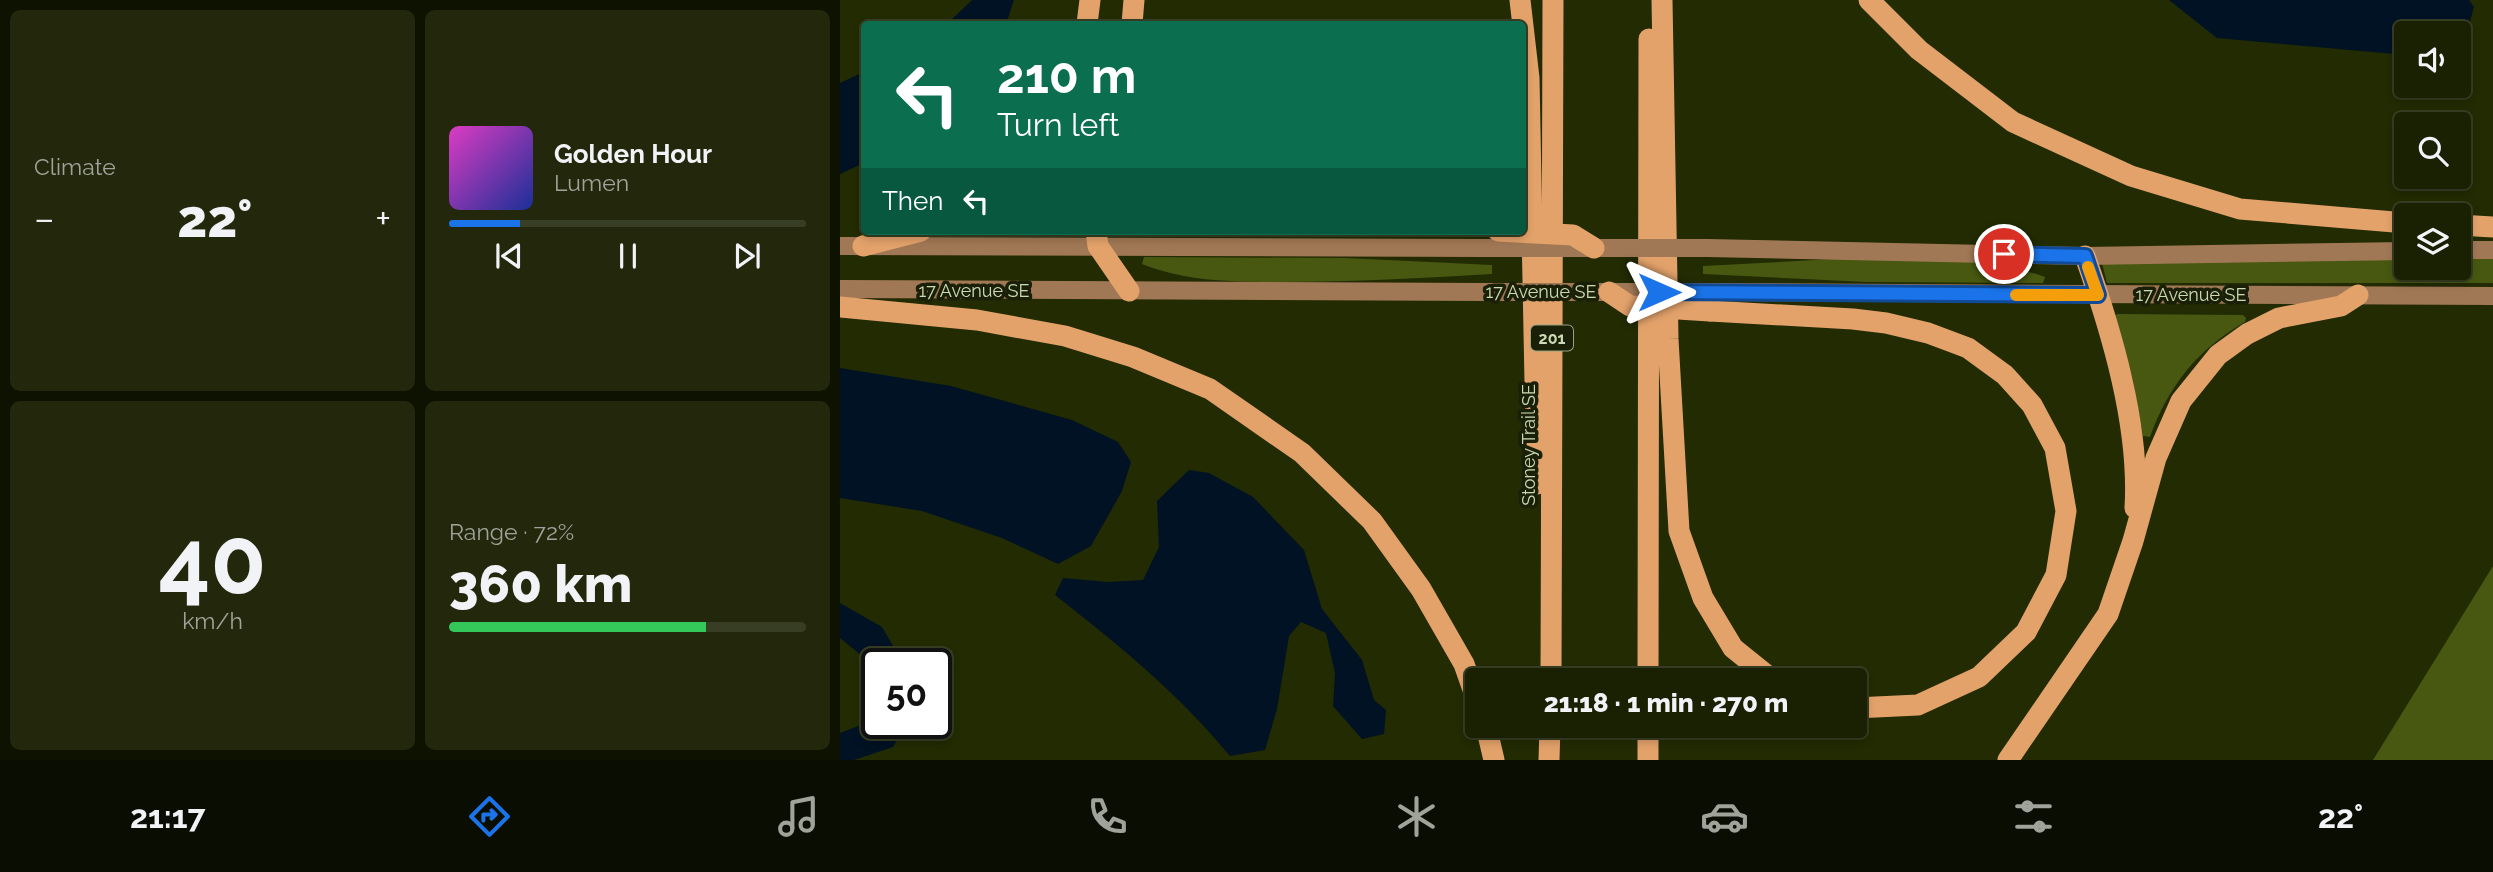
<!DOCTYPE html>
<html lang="en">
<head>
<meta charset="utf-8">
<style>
	body { margin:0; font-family:Raleway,sans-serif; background:#23280c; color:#f1f3f6; height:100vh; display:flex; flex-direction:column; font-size:26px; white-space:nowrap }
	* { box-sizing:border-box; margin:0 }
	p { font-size:23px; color:#9fa399 }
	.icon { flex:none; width:38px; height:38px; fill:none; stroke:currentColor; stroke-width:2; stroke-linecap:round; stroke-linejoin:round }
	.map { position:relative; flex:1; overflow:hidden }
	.sheet { display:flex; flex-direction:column; gap:10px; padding:10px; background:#0e1201; width:840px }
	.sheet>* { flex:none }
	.top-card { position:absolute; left:21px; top:21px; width:665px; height:214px; border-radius:7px; box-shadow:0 4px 10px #0003,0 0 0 2px #383e24; background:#0b6e4f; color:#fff; overflow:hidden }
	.buttons { position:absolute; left:1554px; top:21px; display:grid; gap:14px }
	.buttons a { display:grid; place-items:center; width:77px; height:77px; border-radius:7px; background:#1a2002; box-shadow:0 4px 10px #0003,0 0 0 2px #383e24; font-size:35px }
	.speed { position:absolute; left:21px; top:648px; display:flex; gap:14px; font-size:35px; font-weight:700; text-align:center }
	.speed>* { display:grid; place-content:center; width:91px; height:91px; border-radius:50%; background:#1a2002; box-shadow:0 4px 10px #0003,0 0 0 2px #383e24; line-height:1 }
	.speed .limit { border:4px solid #111; border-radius:10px; background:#fff; color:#111 }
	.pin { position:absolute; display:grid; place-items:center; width:60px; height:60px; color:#fff; margin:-30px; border:4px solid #fff; border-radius:50%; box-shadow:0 2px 7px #0007 }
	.me { position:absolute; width:77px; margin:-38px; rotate:90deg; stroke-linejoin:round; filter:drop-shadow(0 0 5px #0008) }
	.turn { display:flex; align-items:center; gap:24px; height:147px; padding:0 21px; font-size:32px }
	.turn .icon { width:91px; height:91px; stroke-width:2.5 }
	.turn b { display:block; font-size:49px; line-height:60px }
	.then { display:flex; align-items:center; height:66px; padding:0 21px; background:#0003; gap:14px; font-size:26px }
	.big { font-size:52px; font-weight:800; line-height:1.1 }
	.sheet .widget { flex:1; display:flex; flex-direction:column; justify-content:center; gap:10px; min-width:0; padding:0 24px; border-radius:10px; background:#23280c }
	.sheet .dial { align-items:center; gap:0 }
	.dial b { font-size:91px; line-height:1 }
	.song { display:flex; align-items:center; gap:21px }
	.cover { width:84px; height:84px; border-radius:10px; background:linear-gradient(135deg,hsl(310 70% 55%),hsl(230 70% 35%)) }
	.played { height:7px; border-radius:4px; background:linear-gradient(90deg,#1a73e8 20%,#383e24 20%) }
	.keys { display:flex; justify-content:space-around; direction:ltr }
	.heat { display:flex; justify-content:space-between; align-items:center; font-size:38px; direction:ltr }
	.charge { height:10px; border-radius:5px; background:linear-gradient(90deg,#34c759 72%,#383e24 0) }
	.sheet .tiles { flex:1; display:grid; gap:10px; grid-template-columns:repeat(2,1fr) }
	.trip { position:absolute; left:625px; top:668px; width:402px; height:70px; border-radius:7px; background:#1a2002; box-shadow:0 4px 10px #0003,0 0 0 2px #383e24; font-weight:800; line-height:70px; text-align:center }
	.menu { display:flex; height:112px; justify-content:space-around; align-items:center; background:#0a0d01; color:#9fa399 }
	.menu .icon { width:49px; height:49px }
	.menu .on { color:#1a73e8 }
	.menu b { font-size:32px; color:#f1f3f6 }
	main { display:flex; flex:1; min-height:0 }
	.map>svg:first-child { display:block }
	.green { fill:#485810 }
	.water { fill:#001224 }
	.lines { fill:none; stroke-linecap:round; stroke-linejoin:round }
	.secondary { stroke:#a17855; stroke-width:18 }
	.motorway { stroke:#e3a26a; stroke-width:21 }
	.secondary-bridge { stroke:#a17855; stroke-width:18 }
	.motorway-bridge { stroke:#e3a26a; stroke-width:21 }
	.route-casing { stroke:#114b97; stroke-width:18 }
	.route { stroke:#1a73e8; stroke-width:12 }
	.slow { stroke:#f59e0b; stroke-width:12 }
	.labels { text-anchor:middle; stroke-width:7; stroke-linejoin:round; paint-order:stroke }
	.shield { fill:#1a2008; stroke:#97a27f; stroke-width:2 }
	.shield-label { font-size:16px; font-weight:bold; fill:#cdd9b2 }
	.street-label { font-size:18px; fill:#cdd9b2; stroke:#1a2008 }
</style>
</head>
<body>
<main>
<section class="sheet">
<div class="tiles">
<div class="widget"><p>Climate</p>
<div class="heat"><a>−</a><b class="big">22°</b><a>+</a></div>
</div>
<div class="widget">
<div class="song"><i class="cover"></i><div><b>Golden Hour</b><p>Lumen</p></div></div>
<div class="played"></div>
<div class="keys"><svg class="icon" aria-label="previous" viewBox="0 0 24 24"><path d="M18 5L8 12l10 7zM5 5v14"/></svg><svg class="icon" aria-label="pause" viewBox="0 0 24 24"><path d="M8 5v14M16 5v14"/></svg><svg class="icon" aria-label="next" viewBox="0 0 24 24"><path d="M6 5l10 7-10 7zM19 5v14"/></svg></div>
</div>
<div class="widget dial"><b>40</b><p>km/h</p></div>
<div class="widget"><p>Range · 72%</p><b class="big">360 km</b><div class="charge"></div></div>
</div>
</section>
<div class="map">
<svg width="1653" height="760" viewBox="0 0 1653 760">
	<rect width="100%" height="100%" fill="#222b02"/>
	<g class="green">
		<path d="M304,257L506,258L652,265V274C583,278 514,282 444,282C396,282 347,282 302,264Z"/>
		<path d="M994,259C1065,259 1137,253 1205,277L1203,283L1027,282L863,274V266Z"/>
		<path d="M1566,259V268H1619V259H1653V283H1267L1262,263Z"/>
		<path d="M1278,314L1403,315L1406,318L1405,322C1357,350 1329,385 1310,437L1303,436L1293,380L1275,315Z"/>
		<path d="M1653,566V760H1533Z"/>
	</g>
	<g class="water">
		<path d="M132,0H174L166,24H107Z"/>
		<path d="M1329,0H1629L1634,7L1625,39L1619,42V33H1566V55L1377,38Z"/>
		<path d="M24,72V163L0,174V83Z"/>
		<path d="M0,368L111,386L232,420L278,442L291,462L282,491L251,546L218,564L162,538L82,511L0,498Z"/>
		<path d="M349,470L369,473L413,497L464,550L482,609L522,660L534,700L546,710L544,734L522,739L493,706L495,673L486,633L461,622L449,636L437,709L425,750L390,756C337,692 280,646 215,595L223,578L268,582L303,580L319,547L317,501Z"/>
		<path d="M0,603L42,627L63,663H37V671L33,665L0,638Z"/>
		<path d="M37,719V723H66L53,747L14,760H0V733Z"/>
	</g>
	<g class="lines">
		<g class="secondary">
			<path d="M0,246L646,248"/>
			<path d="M867,248L1245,256L1566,251"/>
			<path d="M1619,250H1653"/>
			<path d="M0,289L647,292"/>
			<path d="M868,292L1653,296"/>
		</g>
		<g class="motorway">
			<path d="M680,0L689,78L697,484"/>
			<path d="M822,0L828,339L839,531L863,598L893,648L934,681"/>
			<path d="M1029,0L1079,50L1173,122L1291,176L1400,209L1566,223"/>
			<path d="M247,24L250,0"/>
			<path d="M292,24L294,0"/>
			<path d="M1619,225L1653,227"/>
			<path d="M256,231L258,246L289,291"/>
			<path d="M23,246L81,231"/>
			<path d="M1245,256C1272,333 1300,426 1295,508"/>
			<path d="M0,307L137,320L225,336L293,357L370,389L462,453L532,521L581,589L624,664L637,701"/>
			<path d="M870,311L1013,319L1046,323L1088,333L1128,348L1165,375L1192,405L1215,448L1226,511L1216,575L1186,632L1139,677L1078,705L1015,708"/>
			<path d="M711,681L713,0"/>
			<path d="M808,681L809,39"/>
			<path d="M646,726L654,760"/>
			<path d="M709,760L710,726"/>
			<path d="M808,760V726"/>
			<path d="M1168,760L1268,614L1293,541L1316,458L1341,401L1378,355L1407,334L1439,318L1501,306L1518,295"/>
		</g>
		<g class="secondary-bridge">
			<path d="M646,248H867"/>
			<path d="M647,292H868"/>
		</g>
		<g class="motorway-bridge">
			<path d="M658,231L733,235L754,248"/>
			<path d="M769,292L790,306L870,311"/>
		</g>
	</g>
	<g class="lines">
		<g class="route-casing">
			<path id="route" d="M819,292L1258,295L1245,256L1164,254"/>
		</g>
		<use href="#route" class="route"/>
		<path class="slow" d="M1176,295H1258L1248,267"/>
	</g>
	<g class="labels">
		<rect class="shield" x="691" y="325.5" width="42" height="25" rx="5"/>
		<g class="shield-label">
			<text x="712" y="344">201</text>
		</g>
		<g class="street-label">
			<text x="134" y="297">17 Avenue SE</text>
			<text x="701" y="298">17 Avenue SE</text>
			<text x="1351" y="301">17 Avenue SE</text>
			<text transform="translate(689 445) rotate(-90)" y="6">Stoney Trail SE</text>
		</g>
	</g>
</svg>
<div class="buttons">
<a><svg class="icon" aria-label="sound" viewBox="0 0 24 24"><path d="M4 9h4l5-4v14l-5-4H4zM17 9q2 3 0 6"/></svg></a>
<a><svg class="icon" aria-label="search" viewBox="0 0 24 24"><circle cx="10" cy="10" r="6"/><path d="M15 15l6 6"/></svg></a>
<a><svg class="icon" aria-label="layers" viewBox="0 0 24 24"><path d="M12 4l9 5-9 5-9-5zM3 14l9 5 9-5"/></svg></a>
</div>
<div class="speed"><div class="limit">50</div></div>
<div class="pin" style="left:1164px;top:254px;background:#d93025"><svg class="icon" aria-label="arrive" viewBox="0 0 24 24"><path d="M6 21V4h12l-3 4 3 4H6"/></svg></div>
<svg class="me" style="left:819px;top:292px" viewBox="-20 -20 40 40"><path d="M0-17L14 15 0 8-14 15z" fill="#1a73e8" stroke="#fff" stroke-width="4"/></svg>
<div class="trip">21:18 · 1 min · 270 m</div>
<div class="top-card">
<div class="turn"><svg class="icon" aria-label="left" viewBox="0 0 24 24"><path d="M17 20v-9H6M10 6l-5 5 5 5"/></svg><div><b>210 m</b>Turn left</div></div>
<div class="then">Then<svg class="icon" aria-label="left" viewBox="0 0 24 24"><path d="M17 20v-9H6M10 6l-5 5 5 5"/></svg></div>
</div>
</div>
</main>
<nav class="menu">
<b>21:17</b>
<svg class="icon on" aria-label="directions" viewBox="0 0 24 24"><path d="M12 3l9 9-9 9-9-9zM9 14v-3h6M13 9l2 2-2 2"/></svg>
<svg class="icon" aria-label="music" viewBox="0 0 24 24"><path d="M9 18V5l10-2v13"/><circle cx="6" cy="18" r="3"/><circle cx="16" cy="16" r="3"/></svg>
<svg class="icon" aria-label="phone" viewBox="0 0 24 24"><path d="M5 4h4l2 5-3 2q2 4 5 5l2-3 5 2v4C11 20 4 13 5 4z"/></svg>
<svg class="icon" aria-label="climate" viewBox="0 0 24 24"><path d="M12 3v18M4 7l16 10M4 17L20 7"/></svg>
<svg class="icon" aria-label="car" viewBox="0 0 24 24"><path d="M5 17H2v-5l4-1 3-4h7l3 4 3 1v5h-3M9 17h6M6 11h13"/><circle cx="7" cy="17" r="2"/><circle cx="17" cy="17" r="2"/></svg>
<svg class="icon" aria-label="filters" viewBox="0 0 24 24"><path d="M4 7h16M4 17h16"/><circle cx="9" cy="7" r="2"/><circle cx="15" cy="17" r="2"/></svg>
<b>22°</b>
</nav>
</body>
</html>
